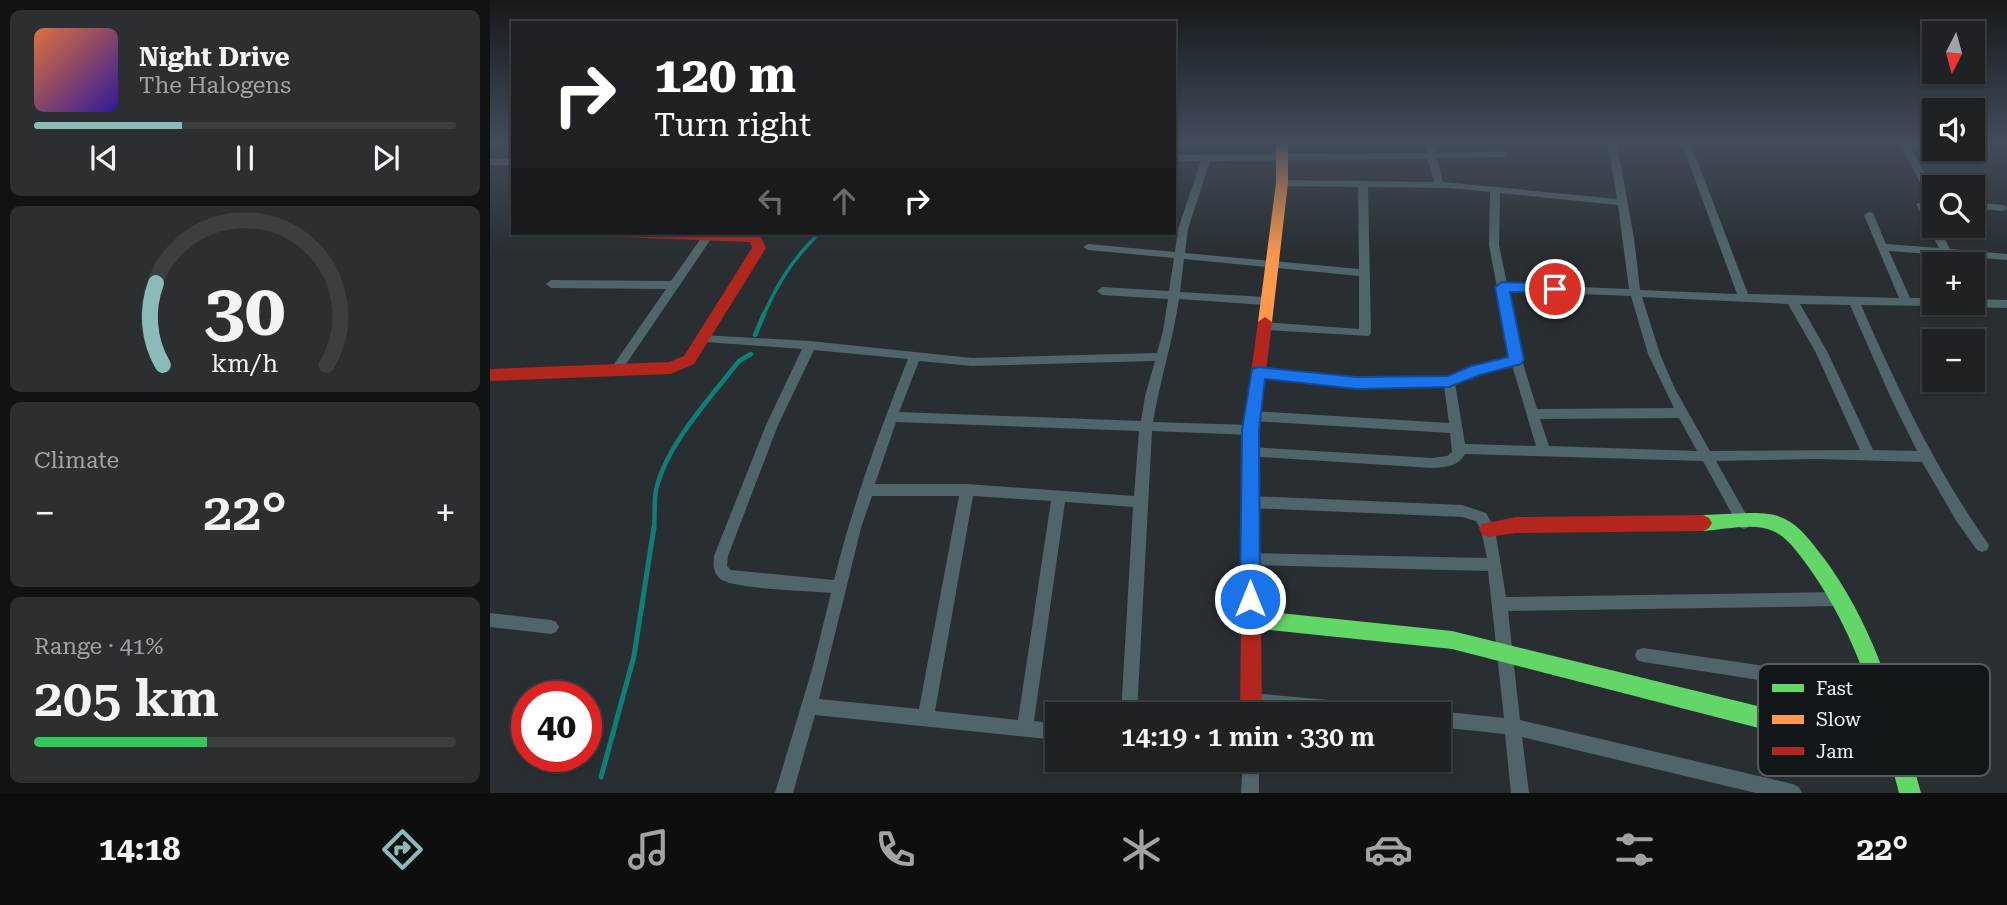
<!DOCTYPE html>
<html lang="en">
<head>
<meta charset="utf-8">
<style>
	body { margin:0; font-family:"Roboto Serif",serif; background:#2b2f32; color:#f1f3f6; height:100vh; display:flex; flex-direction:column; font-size:26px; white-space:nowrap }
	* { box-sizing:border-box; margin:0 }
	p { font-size:23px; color:#a1a4a7 }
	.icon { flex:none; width:38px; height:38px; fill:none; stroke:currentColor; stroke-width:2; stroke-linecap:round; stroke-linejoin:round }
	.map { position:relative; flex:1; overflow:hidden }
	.drawer { display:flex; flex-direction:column; gap:10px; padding:10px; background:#101314; width:490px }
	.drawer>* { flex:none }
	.banner { position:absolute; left:21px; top:21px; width:665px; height:214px; border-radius:0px; box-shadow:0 2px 5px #0004,0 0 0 2px #3c3f42; background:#202124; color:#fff; overflow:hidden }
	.needle { width:46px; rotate:186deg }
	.controls { position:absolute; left:1432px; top:21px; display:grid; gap:14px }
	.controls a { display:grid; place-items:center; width:63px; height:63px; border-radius:0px; background:#1e2225; box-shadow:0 2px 5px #0004,0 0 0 2px #3c3f42; font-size:35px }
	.speed { position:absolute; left:21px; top:681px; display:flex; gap:14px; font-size:35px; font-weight:700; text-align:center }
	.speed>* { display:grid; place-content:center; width:91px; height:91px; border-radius:50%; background:#1e2225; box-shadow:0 2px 5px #0004,0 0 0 2px #3c3f42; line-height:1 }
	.speed .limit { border:10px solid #d22; background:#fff; color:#111 }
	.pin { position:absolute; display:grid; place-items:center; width:60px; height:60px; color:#fff; margin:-30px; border:4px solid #fff; border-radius:50%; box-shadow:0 2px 7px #0007 }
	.me { position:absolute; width:77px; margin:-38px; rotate:0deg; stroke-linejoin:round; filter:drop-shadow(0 0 5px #0008) }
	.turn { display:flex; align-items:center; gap:24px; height:147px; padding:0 28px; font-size:32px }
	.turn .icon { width:91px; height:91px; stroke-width:2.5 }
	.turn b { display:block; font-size:49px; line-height:60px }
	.lanes { display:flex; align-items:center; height:66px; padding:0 28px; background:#0003; justify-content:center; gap:35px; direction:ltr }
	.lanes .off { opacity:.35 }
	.big { font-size:52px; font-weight:600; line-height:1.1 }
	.drawer .tile { flex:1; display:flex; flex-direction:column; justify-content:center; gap:10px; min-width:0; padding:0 24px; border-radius:10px; background:#2b2f32 }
	.drawer .dial { align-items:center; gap:0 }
	.dial svg { height:182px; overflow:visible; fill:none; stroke:#3c3f42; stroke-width:7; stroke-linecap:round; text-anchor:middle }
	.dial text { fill:#f1f3f6; stroke:none }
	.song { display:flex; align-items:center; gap:21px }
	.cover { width:84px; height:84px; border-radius:10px; background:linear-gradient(135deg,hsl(20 70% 55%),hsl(250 70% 35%)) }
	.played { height:7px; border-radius:4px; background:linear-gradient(90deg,#8bbbb9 35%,#3c3f42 35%) }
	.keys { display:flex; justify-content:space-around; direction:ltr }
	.heat { display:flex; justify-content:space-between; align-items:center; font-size:38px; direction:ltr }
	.charge { height:10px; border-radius:5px; background:linear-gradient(90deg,#34c759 41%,#3c3f42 0) }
	.trip { position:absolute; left:555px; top:702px; width:406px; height:70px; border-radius:0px; background:#1e2225; box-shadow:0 2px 5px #0004,0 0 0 2px #3c3f42; font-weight:600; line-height:70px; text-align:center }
	.tabs { display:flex; height:112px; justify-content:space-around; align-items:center; background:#0c0e0f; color:#a1a4a7 }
	.tabs .icon { width:49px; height:49px }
	.tabs .active { color:#8bbbb9 }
	.tabs b { font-size:32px; color:#f1f3f6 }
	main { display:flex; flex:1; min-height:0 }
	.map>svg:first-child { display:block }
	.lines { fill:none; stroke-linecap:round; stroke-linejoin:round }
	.stream-far2 { stroke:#0e7f78; stroke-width:3.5 }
	.stream-far1 { stroke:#0e7f78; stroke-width:4.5 }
	.stream { stroke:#0e7f78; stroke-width:5 }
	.street { fill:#506569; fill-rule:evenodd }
	.fast { fill:#63d668; fill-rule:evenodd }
	.slow { fill:#ff974d; fill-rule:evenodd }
	.jam { fill:#b3261e; fill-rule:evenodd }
	.route { fill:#1a73e8; stroke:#114b97; stroke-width:2 }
	.key { fill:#111619; stroke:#53595c; stroke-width:2 }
	.key-label { font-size:19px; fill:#eef5fa }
</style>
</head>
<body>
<main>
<section class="drawer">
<div class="tile">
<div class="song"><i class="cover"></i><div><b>Night Drive</b><p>The Halogens</p></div></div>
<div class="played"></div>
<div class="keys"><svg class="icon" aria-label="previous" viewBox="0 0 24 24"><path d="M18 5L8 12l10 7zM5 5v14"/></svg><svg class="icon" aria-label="pause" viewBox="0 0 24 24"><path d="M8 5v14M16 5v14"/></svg><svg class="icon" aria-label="next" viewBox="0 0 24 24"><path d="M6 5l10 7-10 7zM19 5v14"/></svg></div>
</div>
<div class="tile dial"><svg viewBox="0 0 100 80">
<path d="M14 69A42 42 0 1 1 86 69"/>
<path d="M14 69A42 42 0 0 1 11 33" stroke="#8bbbb9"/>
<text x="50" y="56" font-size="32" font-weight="700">30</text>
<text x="50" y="72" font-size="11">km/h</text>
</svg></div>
<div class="tile"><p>Climate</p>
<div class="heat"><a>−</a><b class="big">22°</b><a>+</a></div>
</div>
<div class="tile"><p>Range · 41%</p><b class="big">205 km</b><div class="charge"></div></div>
</section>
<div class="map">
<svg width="1517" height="793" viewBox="0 0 1517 793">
	<rect width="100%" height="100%" fill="#282e31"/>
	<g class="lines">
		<path class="stream-far2" d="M273,316C290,279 301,262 329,233"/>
		<g class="stream-far1">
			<path d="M265,335L274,314"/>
			<path d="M164,529C165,516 164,502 166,490C176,445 221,397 249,361L261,354"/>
		</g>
		<path class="stream" d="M111,777L144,656L164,527"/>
		<g class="street">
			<path d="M935,144H944L946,153L1013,151L1018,154L1013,157L947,158L953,182L1127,199L1118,144H1127L1144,238L1150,290L1247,294L1192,144H1201L1258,294L1409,298L1374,215L1379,212L1383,213L1396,244L1449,248L1426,204L1439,200L1410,144H1419L1444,191V205L1437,206L1444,219V226H1448L1460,249L1517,254V260L1464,256L1468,264H1458L1453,255L1399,251L1420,298H1444V303H1449L1444,306L1371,305C1408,389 1444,467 1497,542L1499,546L1497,550L1492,552L1487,550L1467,522L1432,462L1328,459L1226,461L1261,523L1259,527L1254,529L1249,527L1213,461L975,454C968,467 955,467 942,468L755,456L754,452L755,448L760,447L942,458L957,456L962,452L960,433L762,421L758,419L756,416L758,413L762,411L959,423L954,386L867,387L768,377L762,373L764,370L768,369L867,379L958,377L982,367L1020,357L999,245L1000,192L959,188L878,187L881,333L879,336L774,330L768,326L774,322L869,329V276L694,259L690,292L775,297L781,301L775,305L689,299C683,341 670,380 663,422L761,425L765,426L767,430L765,434L761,435L662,431L647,714H631L643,507L575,502L544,721L567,724V740L325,715L303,793H285L323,666L341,593C320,591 247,589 232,580C223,574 223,566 224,556L276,425L312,349L215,342L211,341L209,338L211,335L320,341L482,358L667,353L673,331L678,299L612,295L607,291L612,287L679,291L684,258L598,250L593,247L598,244L685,252L688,229L711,161H684V155L937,153ZM938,159L944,182L792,180L787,183L792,186L868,187L869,269L695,253L698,229L720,161ZM1010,193L1128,205L1139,289L1017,284L1009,245ZM1018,291L1141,296L1158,354L1184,408L1047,409L1032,360ZM1152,297L1298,304L1326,353L1370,450L1220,451L1185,389L1170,354ZM1310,304L1360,305L1400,396L1427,451L1383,450L1338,353ZM324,350L418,359C389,432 363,504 344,580L241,570L237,566L238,556L288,425ZM429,361L482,366L665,361L655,396L651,421L409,412ZM1022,365L1046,446L975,444L965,383L989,374ZM1189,418L1207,451L1059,446L1050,419ZM406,422L649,431L644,496L477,484H385ZM382,496H469L429,709L329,699L371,528ZM483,496L561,501L528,720L445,711Z"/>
			<rect x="0" y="159" width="23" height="6"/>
			<path d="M1482,202L1513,205L1516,206L1517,209L1513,211L1482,208Z"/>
			<path d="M218,233L223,236L130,373H122L120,370L176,289L61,288L56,284L61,280L181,281L214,234Z"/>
			<path d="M1482,299L1517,300V308L1475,307L1469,303H1482Z"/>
			<path d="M760,496L972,505L996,513L1005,529L1016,597L1350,592L1355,594L1357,599L1355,604L1350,606L1018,611L1030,720L1303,784L1309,787L1312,793H1266L1032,737L1039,793H1021L1015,734L948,727V714H942L948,711L1014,718L998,571L760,565L755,563L753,559L755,555L760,553L997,558L991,530L986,521L972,517L760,508L755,506L753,502L755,498Z"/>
			<path d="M0,613L61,620L66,622L69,627L66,632L61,634L0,627Z"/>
			<path d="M1153,648L1391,683L1397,685L1399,691L1397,697L1391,699L1153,662L1147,660L1145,655L1147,650Z"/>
			<path d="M762,693L906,706L912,708L914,714H816L762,709L756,707L754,701L756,695Z"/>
			<path d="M753,760H769V793H751Z"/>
		</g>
		<path class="fast" d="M1258,513C1271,513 1283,513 1295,519C1311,527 1322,543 1333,557C1385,626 1408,710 1431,793H1409L1399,755L1292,734L962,649L760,628L753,625L750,619L753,613L760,610L962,631L1292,712L1393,732C1376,672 1354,616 1317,565C1308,553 1297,537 1283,531C1264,522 1233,530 1213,531L1207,528L1204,523L1207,518L1213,515Z"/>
		<path class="slow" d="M786,144H798V183L782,322L775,327L768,322L786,183Z"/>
		<g class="jam">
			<path d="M120,233L265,234L270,235L276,248L204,364L181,374L0,381V369L179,362L194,356L262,248L260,242L127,237Z"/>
			<path d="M775,317L782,322L769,430L772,714H750L753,430L768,322Z"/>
			<path d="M1213,515L1219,518L1222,523L1219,528L1213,531L1026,533L998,537L992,534L989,529L992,524L1026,517Z"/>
		</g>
	</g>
	<linearGradient id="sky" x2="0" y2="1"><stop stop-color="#16191b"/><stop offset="0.56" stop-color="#424c5a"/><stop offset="1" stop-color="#424c5a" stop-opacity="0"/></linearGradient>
	<rect width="1517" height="255" fill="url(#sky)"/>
	<path class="route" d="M1012,282L1065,284L1072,289L1065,293L1020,292L1034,360L1031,364L990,375L959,387L867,389L775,379L769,430L770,599L767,605L760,608L753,605L750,599L752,430L762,369L768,367L867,377L958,376L981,366L1018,357L1005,287Z"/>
	<rect x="1268" y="664" width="232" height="112" rx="10" class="key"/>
	<rect x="1282" y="684" width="32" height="8" fill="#63d668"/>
	<rect x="1282" y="715" width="32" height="9" fill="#ff974d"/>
	<rect x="1282" y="747" width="32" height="8" fill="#b3261e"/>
	<g class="key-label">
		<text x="1326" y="695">Fast</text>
		<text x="1326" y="726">Slow</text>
		<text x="1326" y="758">Jam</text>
	</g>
</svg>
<div class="controls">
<a><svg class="needle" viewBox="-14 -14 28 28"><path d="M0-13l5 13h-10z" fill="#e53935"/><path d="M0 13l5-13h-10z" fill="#a1a4a7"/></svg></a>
<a><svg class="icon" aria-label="sound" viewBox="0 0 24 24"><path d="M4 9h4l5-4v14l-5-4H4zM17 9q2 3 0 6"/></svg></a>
<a><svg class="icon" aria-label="search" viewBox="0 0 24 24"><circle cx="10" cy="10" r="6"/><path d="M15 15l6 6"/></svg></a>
<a>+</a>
<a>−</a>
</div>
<div class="speed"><div class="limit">40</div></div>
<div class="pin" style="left:1065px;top:289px;background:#d93025"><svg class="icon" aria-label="arrive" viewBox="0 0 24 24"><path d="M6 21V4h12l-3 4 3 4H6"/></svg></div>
<svg class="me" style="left:760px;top:599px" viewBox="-20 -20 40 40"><circle r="17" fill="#1a73e8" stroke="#fff" stroke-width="3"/><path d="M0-11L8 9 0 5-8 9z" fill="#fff"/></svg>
<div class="trip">14:19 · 1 min · 330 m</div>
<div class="banner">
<div class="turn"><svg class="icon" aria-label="right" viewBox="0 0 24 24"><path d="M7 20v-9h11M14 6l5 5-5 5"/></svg><div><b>120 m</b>Turn right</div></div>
<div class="lanes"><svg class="icon off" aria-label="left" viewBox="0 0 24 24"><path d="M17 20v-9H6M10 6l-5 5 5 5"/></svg><svg class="icon off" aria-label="ahead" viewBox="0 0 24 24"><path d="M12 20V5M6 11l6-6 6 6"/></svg><svg class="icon" aria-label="right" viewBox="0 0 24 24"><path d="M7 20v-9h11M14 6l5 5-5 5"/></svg></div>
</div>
</div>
</main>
<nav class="tabs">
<b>14:18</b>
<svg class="icon active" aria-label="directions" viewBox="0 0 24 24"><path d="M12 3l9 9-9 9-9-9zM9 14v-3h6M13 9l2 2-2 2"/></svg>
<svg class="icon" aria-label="music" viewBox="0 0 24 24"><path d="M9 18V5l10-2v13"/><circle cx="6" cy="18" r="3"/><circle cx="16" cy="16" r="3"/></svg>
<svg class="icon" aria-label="phone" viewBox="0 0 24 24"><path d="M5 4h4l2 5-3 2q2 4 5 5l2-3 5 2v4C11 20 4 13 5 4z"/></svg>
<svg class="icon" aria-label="climate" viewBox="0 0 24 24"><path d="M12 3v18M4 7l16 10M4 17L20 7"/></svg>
<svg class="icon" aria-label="car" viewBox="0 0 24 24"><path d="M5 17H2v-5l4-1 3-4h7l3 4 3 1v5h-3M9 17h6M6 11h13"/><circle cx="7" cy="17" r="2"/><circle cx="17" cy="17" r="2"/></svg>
<svg class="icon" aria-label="filters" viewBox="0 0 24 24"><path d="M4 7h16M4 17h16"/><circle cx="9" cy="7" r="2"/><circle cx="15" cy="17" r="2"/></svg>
<b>22°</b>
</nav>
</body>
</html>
